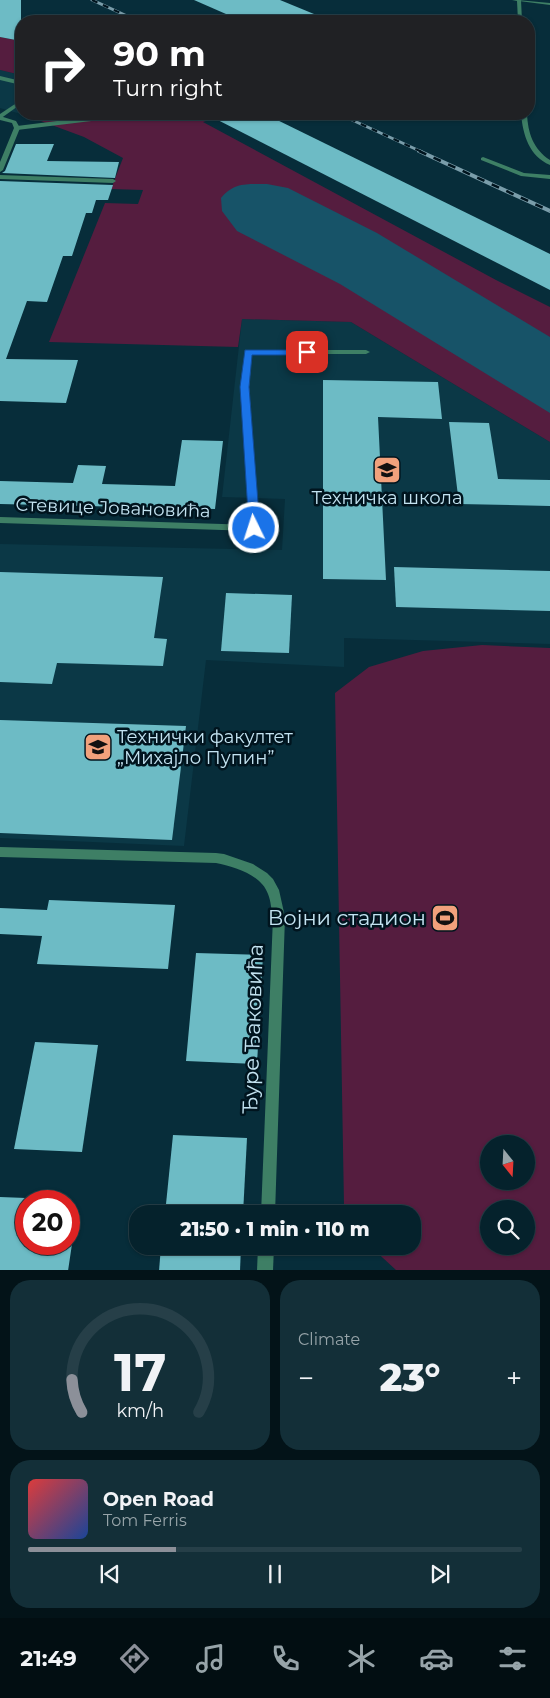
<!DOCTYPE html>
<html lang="en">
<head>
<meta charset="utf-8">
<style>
	body { margin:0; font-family:Montserrat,sans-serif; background:#132f38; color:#f1f3f6; height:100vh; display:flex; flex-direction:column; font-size:19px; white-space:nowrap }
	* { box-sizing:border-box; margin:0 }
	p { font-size:16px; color:#97a4a9 }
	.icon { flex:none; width:28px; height:28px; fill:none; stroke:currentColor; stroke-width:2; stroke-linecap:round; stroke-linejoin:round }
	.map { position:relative; height:1270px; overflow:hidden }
	.side { display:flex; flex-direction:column; gap:10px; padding:10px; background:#031318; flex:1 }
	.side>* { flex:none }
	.banner { position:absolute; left:15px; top:15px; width:520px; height:105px; border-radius:20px; box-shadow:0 1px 4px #0004,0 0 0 1px #263f48; background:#202124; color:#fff; overflow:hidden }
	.needle { width:32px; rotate:162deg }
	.buttons { position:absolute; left:480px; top:1135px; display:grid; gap:10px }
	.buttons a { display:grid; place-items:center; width:55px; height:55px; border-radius:50%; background:#05222c; box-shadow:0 1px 4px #0004,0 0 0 1px #263f48; font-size:25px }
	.speed { position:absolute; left:15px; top:1190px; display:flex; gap:10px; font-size:25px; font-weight:700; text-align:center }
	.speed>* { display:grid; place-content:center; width:65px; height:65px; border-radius:50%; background:#05222c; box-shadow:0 1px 4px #0004,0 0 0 1px #263f48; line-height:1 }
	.speed .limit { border:8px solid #d22; background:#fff; color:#111 }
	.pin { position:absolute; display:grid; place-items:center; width:42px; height:42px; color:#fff; margin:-21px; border-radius:10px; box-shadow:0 2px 8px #0006 }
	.me { position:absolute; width:55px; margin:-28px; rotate:356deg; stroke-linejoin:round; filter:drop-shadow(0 0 4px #0008) }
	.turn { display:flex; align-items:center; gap:18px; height:105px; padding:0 15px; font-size:22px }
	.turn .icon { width:65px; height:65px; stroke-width:2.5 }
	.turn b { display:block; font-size:35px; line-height:42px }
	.big { font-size:38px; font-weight:800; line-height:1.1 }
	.side .tile { flex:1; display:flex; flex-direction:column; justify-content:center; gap:8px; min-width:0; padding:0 18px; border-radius:20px; background:#132f38 }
	.side .dial { align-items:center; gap:0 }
	.dial svg { height:130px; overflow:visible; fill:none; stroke:#263f48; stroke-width:7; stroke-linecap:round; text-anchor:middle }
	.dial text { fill:#f1f3f6; stroke:none }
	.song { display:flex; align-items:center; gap:15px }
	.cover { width:60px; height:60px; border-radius:8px; background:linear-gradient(135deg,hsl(0 70% 55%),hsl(220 70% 35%)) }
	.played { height:5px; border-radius:2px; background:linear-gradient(90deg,#8c9099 30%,#263f48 30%) }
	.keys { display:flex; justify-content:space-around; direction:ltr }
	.heat { display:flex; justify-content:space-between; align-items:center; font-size:28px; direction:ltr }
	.side .tiles { flex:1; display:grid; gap:10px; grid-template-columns:1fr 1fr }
	.tile:last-child { grid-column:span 2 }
	.trip { position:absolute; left:129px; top:1205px; width:292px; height:50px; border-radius:20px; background:#05222c; box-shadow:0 1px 4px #0004,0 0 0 1px #263f48; font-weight:800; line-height:50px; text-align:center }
	.tab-bar { display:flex; height:80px; justify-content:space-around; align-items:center; background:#020e12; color:#97a4a9 }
	.tab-bar .icon { width:35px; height:35px }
	.tab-bar .selected { color:#8c9099 }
	.tab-bar b { font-size:22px; color:#f1f3f6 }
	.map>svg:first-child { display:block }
	.built { fill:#0b3846 }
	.green { fill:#551d3f; fill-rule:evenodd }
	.water { fill:#175368 }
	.building { fill:#6dbbc5 }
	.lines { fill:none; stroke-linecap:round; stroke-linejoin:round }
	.service { fill:#3e7f65; fill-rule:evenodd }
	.minor { fill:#3e7f65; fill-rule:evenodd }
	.tertiary { fill:#3e7f65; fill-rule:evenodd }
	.rail-far1-casing { stroke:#7a9daa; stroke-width:3 }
	.rail-casing { stroke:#7a9daa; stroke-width:4 }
	.rail-far1 { stroke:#00141e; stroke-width:2; stroke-dasharray:6; stroke-linecap:butt }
	.rail { stroke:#00141e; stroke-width:2.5; stroke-dasharray:8; stroke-linecap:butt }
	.route { fill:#1a73e8; stroke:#114b97 }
	.labels { text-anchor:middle; stroke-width:5; stroke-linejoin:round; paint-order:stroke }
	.poi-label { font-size:18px; fill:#c3e3f1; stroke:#00141e }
	.street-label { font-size:18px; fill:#c3e3f1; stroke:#00141e }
	.near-poi-label { font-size:21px; fill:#c3e3f1; stroke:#00141e; text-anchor:end }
	.near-street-label { font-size:21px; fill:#c3e3f1; stroke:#00141e }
</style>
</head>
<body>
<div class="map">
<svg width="550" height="1271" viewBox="0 0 550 1271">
	<rect width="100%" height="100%" fill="#072d3a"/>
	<g class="built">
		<path d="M0,70L21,75V114L0,108Z"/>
		<path d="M242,319L351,322L550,442V644L344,638V667L206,660L184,846L0,838V544L282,550L285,499L222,497Z"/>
	</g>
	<g class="green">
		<path d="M0,37L21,41V75L0,70Z"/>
		<path d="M22,114H226L203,122L496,280L550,307V442L351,322L242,319L238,347L49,342L105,203L138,204L143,190L111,189L123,158L84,137Z"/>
		<path d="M482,645L550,648V1270H396L370,1246H412V1214H349L344,1205L335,693L369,667L423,651ZM489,1144H526V1181H489ZM489,1209H526V1246H489Z"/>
	</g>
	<path class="water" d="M267,184L288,188L377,233L550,337V413L340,284L237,231L222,211L221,198C234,182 247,184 267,184Z"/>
	<g class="building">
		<path d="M0,0H21V41L0,37Z"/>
		<path d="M194,0H280L331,21H242Z"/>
		<path d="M206,114H265L550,254V290Z"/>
		<path d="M16,144H54L47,161L119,162L115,178L2,173L5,171Z"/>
		<path d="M0,181L113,185L108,200H96L92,213H86L72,256H63L47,302L27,301L6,359L78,360L66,403L0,401Z"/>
		<path d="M323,380L438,382L442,419L378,417L386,580L323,579Z"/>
		<path d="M449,422L489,423L498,479L550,480V506L459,504Z"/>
		<path d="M182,440L223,441L215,509L0,504V481L73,483L78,465L106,466L102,484L175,486Z"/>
		<path d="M394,567L550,571V611L396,607Z"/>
		<path d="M0,572L163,577L154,638L167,639L163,666L57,663L52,684L0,682Z"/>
		<path d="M226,593L292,595L289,653L221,651Z"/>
		<path d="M0,720L186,726L172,840L0,833Z"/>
		<path d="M49,900L175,905L168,969L37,964L42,936L0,934V908L47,910Z"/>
		<path d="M196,953L263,955L257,1064L186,1061Z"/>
		<path d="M35,1042L98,1045L82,1152L14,1149Z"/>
		<path d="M173,1135L247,1138L243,1214H165Z"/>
		<path d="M0,1197L26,1198V1244H72L68,1271H0Z"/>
		<path d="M161,1246H241L240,1271H159Z"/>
	</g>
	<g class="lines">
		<g class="service">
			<path d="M0,76L21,81V85L0,80Z"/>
			<path d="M21,100V104L0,119V114Z"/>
			<path d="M113,114H121L108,119L17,130L14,128L17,126Z"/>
			<path d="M483,157L524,173L550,175V179L521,176L481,160V158Z"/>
			<path d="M245,350H366L370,352L366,354H252L249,387L259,528L254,531L249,528L241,387Z"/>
		</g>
		<g class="minor">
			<path d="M517,0L550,3V5L519,1Z"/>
			<path d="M0,116L16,121L20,128L3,170L0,172V162L14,128L12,123L0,120Z"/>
			<path d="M0,175L113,179L116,181L113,183L0,179Z"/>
			<path d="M0,517L254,525L259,528L254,531L0,523Z"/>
			<path d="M0,847L216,853L224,854L253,864L267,873L273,879L279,890L285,917L275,1214H261L273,917C271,909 271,901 268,894C261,874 234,867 216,863L0,857Z"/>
			<path d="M258,1246H274L273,1271H257Z"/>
		</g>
		<g class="tertiary">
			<path d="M512,0H521L522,21H518L517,1Z"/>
			<path d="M521,114H527C528,133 533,149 550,160V165C529,156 523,135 521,114Z"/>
		</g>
		<g class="rail-far1-casing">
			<g id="rail-far1">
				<path d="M92,0L138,21"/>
				<path d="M339,114L422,152"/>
			</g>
		</g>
		<g class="rail-casing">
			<path id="rail" d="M419,151L550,211"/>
		</g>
		<use href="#rail-far1" class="rail-far1"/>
		<use href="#rail" class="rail"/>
	</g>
	<path class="route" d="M245,350H307L312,352L307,355H252L249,387L260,528L254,532L249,528L240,387Z"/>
	<defs>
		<g id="school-square" transform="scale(1.4375)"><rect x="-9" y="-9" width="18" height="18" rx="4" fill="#f1a17c" stroke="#00141e"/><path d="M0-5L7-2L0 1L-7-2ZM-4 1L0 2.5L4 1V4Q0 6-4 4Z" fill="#111"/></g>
		<g id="university-square" transform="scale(1.4375)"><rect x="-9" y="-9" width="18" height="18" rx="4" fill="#f1a17c" stroke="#00141e"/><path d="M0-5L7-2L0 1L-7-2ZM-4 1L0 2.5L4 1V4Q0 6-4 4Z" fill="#111"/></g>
		<g id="stadium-square" transform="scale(1.4375)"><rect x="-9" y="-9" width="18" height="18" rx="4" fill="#f1a17c" stroke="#00141e"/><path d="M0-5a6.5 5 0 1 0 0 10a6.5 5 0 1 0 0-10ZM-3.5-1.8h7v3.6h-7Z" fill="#111"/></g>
	</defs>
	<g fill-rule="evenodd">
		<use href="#school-square" x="387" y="470"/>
		<use href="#university-square" x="98" y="747"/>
		<use href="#stadium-square" x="445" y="918"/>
	</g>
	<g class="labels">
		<g class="poi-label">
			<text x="387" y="504">Техничка школа</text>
			<text x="117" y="743" text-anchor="start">Технички факултет<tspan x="117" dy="21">„Михајло Пупин”</tspan></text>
		</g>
		<g class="street-label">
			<text transform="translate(113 508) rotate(2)" y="6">Стевице Јовановића</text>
		</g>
		<g class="near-poi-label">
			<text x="426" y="925">Војни стадион</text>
		</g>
		<g class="near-street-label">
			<text transform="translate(253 1029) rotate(-88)" y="7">Ђуре Ђаковића</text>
		</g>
	</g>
</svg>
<div class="buttons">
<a><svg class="needle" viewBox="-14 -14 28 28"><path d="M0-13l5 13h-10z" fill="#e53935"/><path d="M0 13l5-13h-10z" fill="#97a4a9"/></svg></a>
<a><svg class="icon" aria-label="search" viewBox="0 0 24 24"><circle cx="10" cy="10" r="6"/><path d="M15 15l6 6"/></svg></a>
</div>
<div class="speed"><div class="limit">20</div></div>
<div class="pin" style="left:307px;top:352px;background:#d93025"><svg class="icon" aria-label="arrive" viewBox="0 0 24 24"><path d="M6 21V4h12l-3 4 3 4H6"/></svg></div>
<svg class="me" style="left:254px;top:528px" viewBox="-20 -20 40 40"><circle r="17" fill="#1a73e8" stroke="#fff" stroke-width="3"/><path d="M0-11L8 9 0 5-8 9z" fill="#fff"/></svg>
<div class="trip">21:50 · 1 min · 110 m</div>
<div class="banner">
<div class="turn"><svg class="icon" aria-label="right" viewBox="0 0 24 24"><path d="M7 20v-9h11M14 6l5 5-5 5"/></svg><div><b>90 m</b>Turn right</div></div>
</div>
</div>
<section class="side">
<div class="tiles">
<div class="tile dial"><svg viewBox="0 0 100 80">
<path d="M14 69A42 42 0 1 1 86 69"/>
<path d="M14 69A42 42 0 0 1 8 49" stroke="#8c9099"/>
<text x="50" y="56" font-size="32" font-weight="700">17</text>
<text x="50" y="72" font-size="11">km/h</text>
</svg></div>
<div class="tile"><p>Climate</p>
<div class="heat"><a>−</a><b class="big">23°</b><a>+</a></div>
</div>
<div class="tile">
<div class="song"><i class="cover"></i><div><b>Open Road</b><p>Tom Ferris</p></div></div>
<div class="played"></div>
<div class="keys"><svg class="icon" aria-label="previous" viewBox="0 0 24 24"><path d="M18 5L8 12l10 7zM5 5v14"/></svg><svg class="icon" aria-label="pause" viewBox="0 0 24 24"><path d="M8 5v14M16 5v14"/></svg><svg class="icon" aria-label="next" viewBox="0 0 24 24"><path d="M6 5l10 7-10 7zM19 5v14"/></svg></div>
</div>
</div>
</section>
<nav class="tab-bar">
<b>21:49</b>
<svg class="icon selected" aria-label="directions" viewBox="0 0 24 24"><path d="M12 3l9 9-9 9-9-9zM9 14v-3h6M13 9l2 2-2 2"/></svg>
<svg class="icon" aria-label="music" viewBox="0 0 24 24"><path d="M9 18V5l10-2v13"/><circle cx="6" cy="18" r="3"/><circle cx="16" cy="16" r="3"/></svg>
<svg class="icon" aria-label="phone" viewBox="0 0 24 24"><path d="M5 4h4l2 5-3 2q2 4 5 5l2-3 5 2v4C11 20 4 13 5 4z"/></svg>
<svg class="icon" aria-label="climate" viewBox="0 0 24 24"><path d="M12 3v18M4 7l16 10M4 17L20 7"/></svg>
<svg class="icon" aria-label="car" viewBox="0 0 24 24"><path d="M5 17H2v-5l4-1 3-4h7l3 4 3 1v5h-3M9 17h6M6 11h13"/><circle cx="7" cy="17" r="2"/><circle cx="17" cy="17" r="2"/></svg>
<svg class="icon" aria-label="filters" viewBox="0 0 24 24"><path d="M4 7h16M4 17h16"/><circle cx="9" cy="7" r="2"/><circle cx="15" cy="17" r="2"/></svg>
</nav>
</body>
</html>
